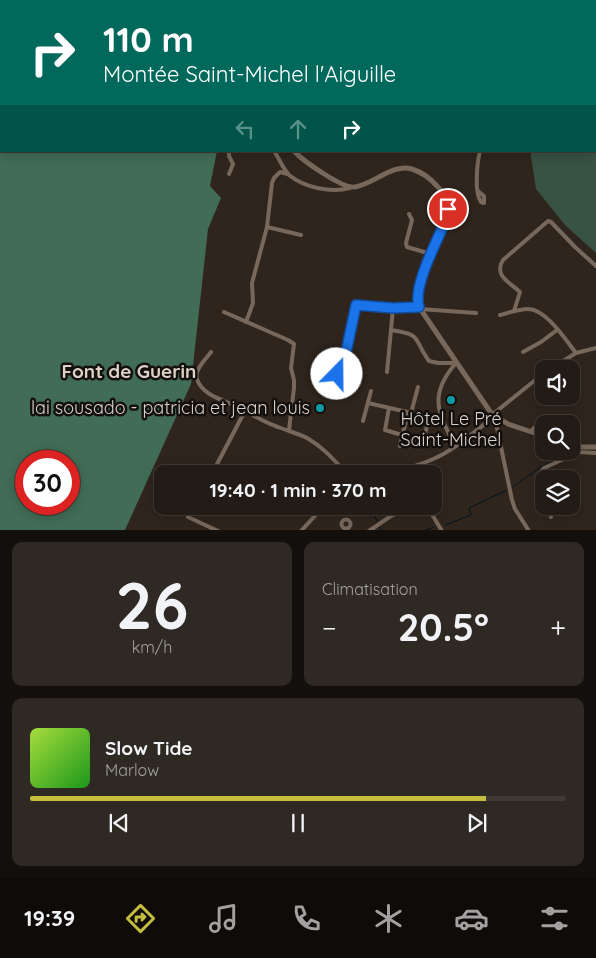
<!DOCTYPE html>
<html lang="fr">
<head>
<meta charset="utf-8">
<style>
	body { margin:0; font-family:Quicksand,sans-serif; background:#2f2923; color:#f1f3f6; height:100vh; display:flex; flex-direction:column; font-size:19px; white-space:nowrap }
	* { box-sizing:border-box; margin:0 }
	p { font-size:16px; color:#a3a1a1 }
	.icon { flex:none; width:28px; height:28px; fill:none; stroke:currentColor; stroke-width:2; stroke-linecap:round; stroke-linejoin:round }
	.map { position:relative; height:530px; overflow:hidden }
	.panel { display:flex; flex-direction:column; gap:12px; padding:12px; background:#130f0c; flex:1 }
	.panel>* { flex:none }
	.top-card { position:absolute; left:0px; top:0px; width:596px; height:152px; box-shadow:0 2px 12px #0003,0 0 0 1px #403a35; background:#00695c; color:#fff; overflow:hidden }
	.tools { position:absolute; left:535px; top:360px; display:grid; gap:10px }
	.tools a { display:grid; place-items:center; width:45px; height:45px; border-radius:10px; background:#231c16; box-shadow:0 2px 12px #0003,0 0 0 1px #403a35; font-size:25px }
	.speed { position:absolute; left:15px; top:450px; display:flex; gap:10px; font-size:25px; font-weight:700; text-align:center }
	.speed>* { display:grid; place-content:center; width:65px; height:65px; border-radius:50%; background:#231c16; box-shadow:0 2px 12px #0003,0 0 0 1px #403a35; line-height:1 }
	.speed .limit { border:8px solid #d22; background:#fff; color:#111 }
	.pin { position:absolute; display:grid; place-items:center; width:42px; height:42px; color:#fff; margin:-21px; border:2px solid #fff; border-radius:50%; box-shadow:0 1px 5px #0007 }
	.me { position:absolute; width:55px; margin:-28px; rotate:22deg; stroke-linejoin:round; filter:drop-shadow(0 0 4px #0008) }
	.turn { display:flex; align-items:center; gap:18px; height:105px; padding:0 20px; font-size:22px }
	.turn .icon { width:65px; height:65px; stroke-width:2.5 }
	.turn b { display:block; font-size:35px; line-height:42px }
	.lanes { display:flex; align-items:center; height:48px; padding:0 20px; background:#0003; justify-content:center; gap:25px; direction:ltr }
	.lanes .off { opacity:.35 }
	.big { font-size:38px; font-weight:800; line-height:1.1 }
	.panel .tile { flex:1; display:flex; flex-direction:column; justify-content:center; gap:8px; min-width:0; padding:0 18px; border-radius:10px; background:#2f2923 }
	.panel .dial { align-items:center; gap:0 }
	.dial b { font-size:65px; line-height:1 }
	.song { display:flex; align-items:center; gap:15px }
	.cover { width:60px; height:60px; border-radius:8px; background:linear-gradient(135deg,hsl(80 70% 55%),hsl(120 70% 35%)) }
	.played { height:5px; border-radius:2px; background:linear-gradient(90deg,#c4bd3e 85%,#403a35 85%) }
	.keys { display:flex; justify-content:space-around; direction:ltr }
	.heat { display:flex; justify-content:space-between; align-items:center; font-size:28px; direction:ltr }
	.panel .tiles { flex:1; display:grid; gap:12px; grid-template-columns:1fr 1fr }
	.tile:last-child { grid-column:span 2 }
	.trip { position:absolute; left:154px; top:465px; width:288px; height:50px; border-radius:10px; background:#231c16; box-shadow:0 2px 12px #0003,0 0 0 1px #403a35; font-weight:800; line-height:50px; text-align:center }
	.menu { display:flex; height:80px; justify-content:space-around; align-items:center; background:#0e0b09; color:#a3a1a1 }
	.menu .icon { width:35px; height:35px }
	.menu .on { color:#c4bd3e }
	.menu b { font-size:22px; color:#f1f3f6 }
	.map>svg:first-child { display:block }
	.green { fill:#385244 }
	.forest { fill:#416c55; fill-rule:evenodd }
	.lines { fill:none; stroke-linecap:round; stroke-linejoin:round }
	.stream { stroke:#001520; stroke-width:1 }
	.minor { stroke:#77685b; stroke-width:4 }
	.tertiary { stroke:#77685b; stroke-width:5 }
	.route-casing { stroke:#114b97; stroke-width:12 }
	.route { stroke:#1a73e8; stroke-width:9 }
	.culture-dot { fill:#0f9aa8; stroke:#130f0c; stroke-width:2 }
	.labels { text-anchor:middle; stroke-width:5; stroke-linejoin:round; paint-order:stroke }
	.poi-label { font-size:18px; fill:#d7d1cc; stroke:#130f0c; text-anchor:end }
	.neighbourhood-label { font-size:19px; font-weight:bold; fill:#ddd1c6; stroke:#130f0c }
</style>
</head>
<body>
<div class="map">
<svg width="596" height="531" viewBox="0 0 596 531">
	<rect width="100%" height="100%" fill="#2f251d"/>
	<path class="green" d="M595,141H596V253L565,225L536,189L531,156V151H595Z"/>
	<path class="forest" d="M0,0L515,1H1V151H217L210,186L221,198L208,229L191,384L125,530H0ZM26,461H69V504H26Z"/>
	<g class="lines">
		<g class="stream">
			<path d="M388,0L389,1"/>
			<path d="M533,0L537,1"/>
			<path d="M26,1L27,0"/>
			<path d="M163,1L164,0"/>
			<path d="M422,1L424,0"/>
			<path d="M545,1L548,0"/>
			<path d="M0,52L1,50"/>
			<path d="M513,487L539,468L573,452"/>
			<path d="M371,506L377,521"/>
			<path d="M445,525L471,515L469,508L507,490"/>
			<path d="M379,527L383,531"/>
			<path d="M423,531L434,527"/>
		</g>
		<g class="minor">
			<path d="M518,0L519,1"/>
			<path d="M579,1L582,0"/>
			<path d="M595,40L596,41"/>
			<path d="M595,70H596"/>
			<path d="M0,121L1,120"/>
			<path d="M274,151C279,158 283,169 289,175C305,188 331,193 350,188"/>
			<path d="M229,174L233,164L229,156V151"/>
			<path d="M478,191L484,196V203L481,202C474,193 477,163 480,151"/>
			<path d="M409,214L412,220L406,243L407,247L431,254"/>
			<path d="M267,227L301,235"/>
			<path d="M393,308L391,330C424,335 412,338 429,361L438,363H456"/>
			<path d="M420,309L476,313"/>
			<path d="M514,311L520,292C511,283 493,276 503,260L548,221L551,222L575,247L596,266"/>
			<path d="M224,312L288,340L294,344L291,368L294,380V388L289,430"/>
			<path d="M500,315C509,313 518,309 528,309C546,309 565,339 576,353"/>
			<path d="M246,322L253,303L252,283L267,227L272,183L274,178L280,172L288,174"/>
			<path d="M211,352C206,359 194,370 197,379C202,396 227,401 240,408C253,415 265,423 278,427C288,431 297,433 307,438C323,447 334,460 347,474"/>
			<path d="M523,352L541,342L557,330"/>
			<path d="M550,369L576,353L596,348"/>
			<path d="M387,372L391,330"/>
			<path d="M337,374L344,362L357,305L374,308L419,307"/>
			<path d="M368,403L429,417H441"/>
			<path d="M389,408L385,430L402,435"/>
			<path d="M411,413L418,387"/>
			<path d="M493,414L544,373"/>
			<path d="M497,417L496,423L512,500L515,509L529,531"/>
			<path d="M363,421L371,391"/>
			<path d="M531,431L535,427L544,430"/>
			<path d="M423,444L429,417"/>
			<path d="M400,446L408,412"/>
			<path d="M455,446C438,412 428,395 456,363"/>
			<path d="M216,466L245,411"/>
			<path d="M382,474C398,470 416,467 431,460C455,450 475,431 495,416"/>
			<path d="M432,484L434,487L432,488"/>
			<path d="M544,485L541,472L544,468L579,452L596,453"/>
			<path d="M427,506L442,531"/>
			<path d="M548,506L551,517"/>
			<path d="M188,517L218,531"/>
			<circle cx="346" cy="524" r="4.5"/>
			<path d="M301,531L324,506"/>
			<path d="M369,531L391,516L413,506"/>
		</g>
		<g class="tertiary">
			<path d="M5,0V1"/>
			<path d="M103,0L105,1"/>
			<path d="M74,1L77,0"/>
			<path d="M294,151C303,161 343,189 355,187C374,184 393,163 412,169C421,172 431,179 437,186C442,191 447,199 448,206C449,214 446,221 443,228C434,248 412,285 419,307L491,413L508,424L544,436"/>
			<path d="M571,444L580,447H596"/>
		</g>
	</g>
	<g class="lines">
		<g class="route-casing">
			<path id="route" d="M337,374L344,362L356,305L393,308L419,307C412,286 439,238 447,217L448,209"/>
		</g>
		<use href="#route" class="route"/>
	</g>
	<g class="culture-dot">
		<circle cx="451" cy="400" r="5"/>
		<circle cx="320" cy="408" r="5"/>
	</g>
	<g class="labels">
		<g class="poi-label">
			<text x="310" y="414">lai sousado - patricia et jean louis</text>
			<text x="451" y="425" text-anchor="middle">Hôtel Le Pré<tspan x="451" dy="21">Saint-Michel</tspan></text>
		</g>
		<g class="neighbourhood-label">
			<text x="129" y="378">Font de Guerin</text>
		</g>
	</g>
</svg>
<div class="tools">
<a><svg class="icon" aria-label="sound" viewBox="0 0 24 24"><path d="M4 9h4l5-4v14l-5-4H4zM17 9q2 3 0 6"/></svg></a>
<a><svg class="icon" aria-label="search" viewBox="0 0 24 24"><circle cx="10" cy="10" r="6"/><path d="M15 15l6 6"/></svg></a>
<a><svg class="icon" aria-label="layers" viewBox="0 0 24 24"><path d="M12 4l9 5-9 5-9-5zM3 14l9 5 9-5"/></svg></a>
</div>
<div class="speed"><div class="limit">30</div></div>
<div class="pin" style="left:448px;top:209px;background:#d93025"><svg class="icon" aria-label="arrive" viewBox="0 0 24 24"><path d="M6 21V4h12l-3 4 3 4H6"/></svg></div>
<svg class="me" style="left:337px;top:374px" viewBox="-20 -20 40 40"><circle r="19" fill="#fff"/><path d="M0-13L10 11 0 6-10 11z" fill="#1a73e8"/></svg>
<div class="trip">19:40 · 1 min · 370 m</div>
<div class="top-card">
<div class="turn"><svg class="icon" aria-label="right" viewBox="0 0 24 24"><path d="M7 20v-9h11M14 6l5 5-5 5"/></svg><div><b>110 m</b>Montée Saint-Michel l'Aiguille</div></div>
<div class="lanes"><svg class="icon off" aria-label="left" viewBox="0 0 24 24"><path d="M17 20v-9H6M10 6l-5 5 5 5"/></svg><svg class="icon off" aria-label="ahead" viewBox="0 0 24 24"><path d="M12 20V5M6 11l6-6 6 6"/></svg><svg class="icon" aria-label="right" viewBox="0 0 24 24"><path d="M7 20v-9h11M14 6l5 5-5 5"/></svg></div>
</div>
</div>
<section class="panel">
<div class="tiles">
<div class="tile dial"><b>26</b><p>km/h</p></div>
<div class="tile"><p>Climatisation</p>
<div class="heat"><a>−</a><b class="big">20.5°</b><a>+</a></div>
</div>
<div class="tile">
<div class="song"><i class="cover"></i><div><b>Slow Tide</b><p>Marlow</p></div></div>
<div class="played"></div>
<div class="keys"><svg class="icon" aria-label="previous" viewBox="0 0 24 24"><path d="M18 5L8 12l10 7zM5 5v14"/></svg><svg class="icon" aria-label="pause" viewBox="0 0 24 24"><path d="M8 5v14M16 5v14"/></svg><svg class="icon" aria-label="next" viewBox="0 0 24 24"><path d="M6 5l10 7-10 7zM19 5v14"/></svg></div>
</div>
</div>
</section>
<nav class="menu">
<b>19:39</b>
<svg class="icon on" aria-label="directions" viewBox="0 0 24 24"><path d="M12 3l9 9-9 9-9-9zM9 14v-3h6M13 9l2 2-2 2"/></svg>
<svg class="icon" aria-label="music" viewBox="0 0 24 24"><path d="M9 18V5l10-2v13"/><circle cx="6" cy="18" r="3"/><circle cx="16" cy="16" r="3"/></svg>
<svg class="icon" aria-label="phone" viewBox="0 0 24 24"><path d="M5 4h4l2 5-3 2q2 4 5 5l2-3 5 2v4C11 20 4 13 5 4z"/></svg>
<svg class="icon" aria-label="climate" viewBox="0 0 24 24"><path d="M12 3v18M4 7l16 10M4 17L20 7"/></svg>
<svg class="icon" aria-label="car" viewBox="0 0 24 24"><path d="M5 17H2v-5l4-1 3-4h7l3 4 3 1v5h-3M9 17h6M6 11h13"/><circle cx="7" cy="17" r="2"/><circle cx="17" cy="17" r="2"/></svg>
<svg class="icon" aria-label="filters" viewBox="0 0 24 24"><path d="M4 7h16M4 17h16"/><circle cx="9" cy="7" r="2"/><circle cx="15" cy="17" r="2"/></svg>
</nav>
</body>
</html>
